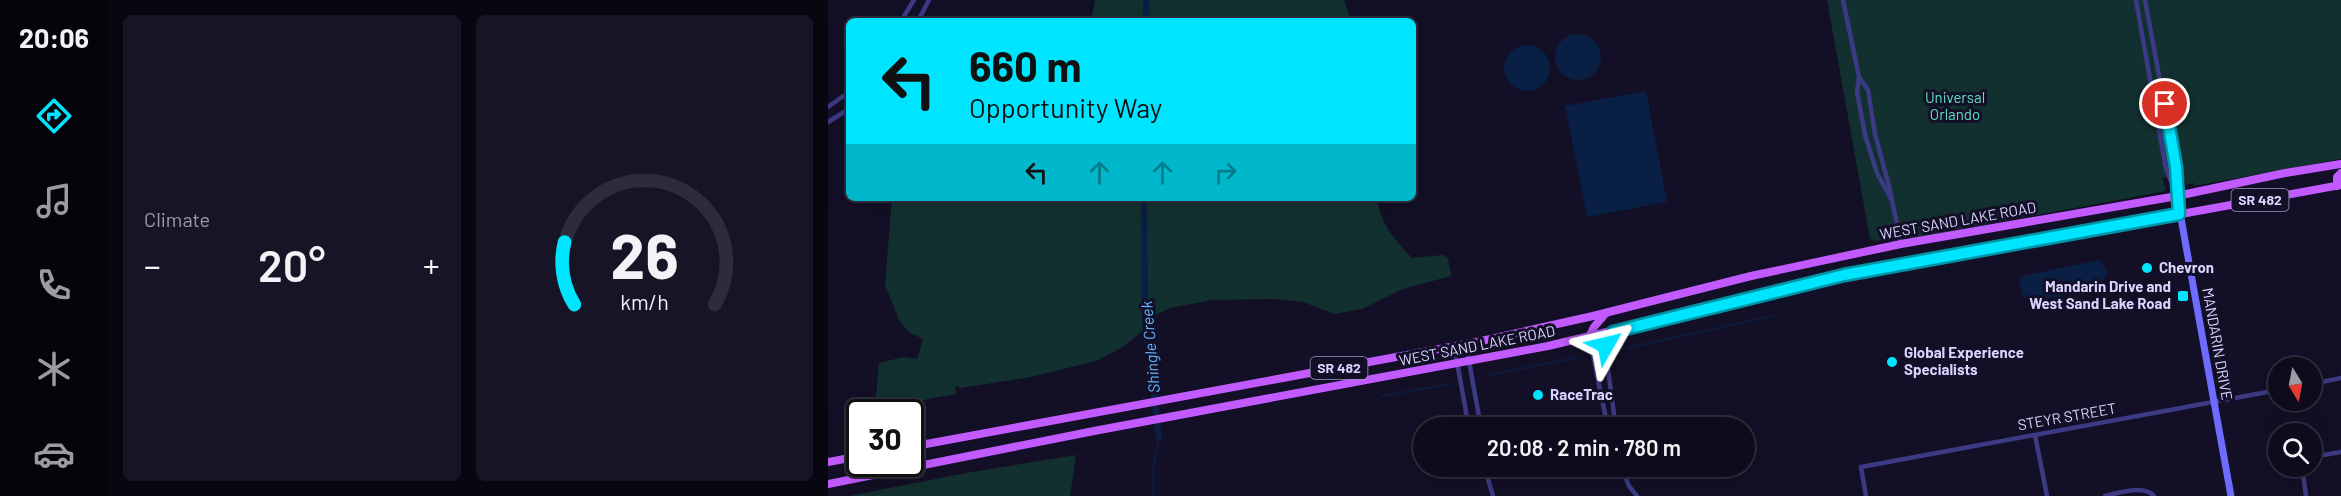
<!DOCTYPE html>
<html lang="en">
<head>
<meta charset="utf-8">
<style>
	body { margin:0; font-family:Barlow,sans-serif; background:#171425; color:#f1f3f6; height:100vh; display:flex; flex-direction:column; font-size:22px; white-space:nowrap }
	* { box-sizing:border-box; margin:0 }
	p { font-size:20px; color:#9b9ba3 }
	.icon { flex:none; width:33px; height:33px; fill:none; stroke:currentColor; stroke-width:2; stroke-linecap:round; stroke-linejoin:round }
	.map { position:relative; flex:1; overflow:hidden }
	.drawer { display:flex; flex-direction:column; gap:15px; padding:15px; background:#08060f; width:720px }
	.drawer>* { flex:none }
	.banner { position:absolute; left:18px; top:18px; width:570px; height:183px; border-radius:9px; box-shadow:0 6px 24px #0002,0 0 0 2px #2e2b3b; background:#00e5ff; color:#111; overflow:hidden }
	.needle { width:39px; rotate:170deg }
	.buttons { position:absolute; left:1440px; top:357px; display:grid; gap:12px }
	.buttons a { display:grid; place-items:center; width:54px; height:54px; border-radius:50%; background:#0e0b1c; box-shadow:0 6px 24px #0002,0 0 0 2px #2e2b3b; font-size:30px }
	.speed { position:absolute; left:18px; top:399px; display:flex; gap:12px; font-size:30px; font-weight:700; text-align:center }
	.speed>* { display:grid; place-content:center; width:78px; height:78px; border-radius:50%; background:#0e0b1c; box-shadow:0 6px 24px #0002,0 0 0 2px #2e2b3b; line-height:1 }
	.speed .limit { border:3px solid #111; border-radius:9px; background:#fff; color:#111 }
	.pin { position:absolute; display:grid; place-items:center; width:51px; height:51px; color:#fff; margin:-26px; border:3px solid #fff; border-radius:50%; box-shadow:0 2px 6px #0007 }
	.me { position:absolute; width:66px; margin:-33px; rotate:53deg; stroke-linejoin:round; filter:drop-shadow(0 0 4px #0008) }
	.turn { display:flex; align-items:center; gap:21px; height:126px; padding:0 24px; font-size:27px }
	.turn .icon { width:78px; height:78px; stroke-width:2.5 }
	.turn b { display:block; font-size:42px; line-height:51px }
	.lanes { display:flex; align-items:center; height:57px; padding:0 24px; background:#0003; justify-content:center; gap:30px; direction:ltr }
	.lanes .off { opacity:.35 }
	.big { font-size:45px; font-weight:600; line-height:1.1 }
	.drawer .widget { flex:1; display:flex; flex-direction:column; justify-content:center; gap:9px; min-width:0; padding:0 21px; border-radius:9px; background:#171425 }
	.drawer .dial { align-items:center; gap:0 }
	.dial svg { height:156px; overflow:visible; fill:none; stroke:#2e2b3b; stroke-width:7; stroke-linecap:round; text-anchor:middle }
	.dial text { fill:#f1f3f6; stroke:none }
	.heat { display:flex; justify-content:space-between; align-items:center; font-size:33px; direction:ltr }
	.drawer .tiles { flex:1; display:grid; gap:15px; grid-template-columns:repeat(2,1fr) }
	.trip { position:absolute; left:585px; top:417px; width:342px; height:60px; border-radius:30px; background:#0e0b1c; box-shadow:0 6px 24px #0002,0 0 0 2px #2e2b3b; font-weight:600; line-height:60px; text-align:center }
	main { display:flex; flex:1; min-height:0 }
	.tab-bar { display:flex; flex-direction:column; width:108px; justify-content:space-around; align-items:center; background:#06040b; color:#9b9ba3 }
	.tab-bar .icon { width:42px; height:42px }
	.tab-bar .current { color:#00e5ff }
	.tab-bar b { font-size:27px; color:#f1f3f6 }
	.map>svg:first-child { display:block }
	.green { fill:#12302f }
	.water { fill:#0a1f44 }
	.lines { fill:none; stroke-linecap:round; stroke-linejoin:round }
	.stream { stroke:#0a1f44; stroke-width:1.5 }
	.canal { stroke:#0a1f44; stroke-width:6 }
	.street { stroke:#3d3a85; stroke-width:4.5 }
	.secondary { stroke:#6f6bff; stroke-width:7 }
	.primary { stroke:#c25bff; stroke-width:8 }
	.route-casing { stroke:#0095a6; stroke-width:15 }
	.route { stroke:#00e5ff; stroke-width:10 }
	.poi-dot { fill:#00e5ff; stroke:#130f26; stroke-width:2 }
	.labels { text-anchor:middle; stroke-width:6; stroke-linejoin:round; paint-order:stroke }
	.shield { fill:#130f26; stroke:#9e99be; stroke-width:1.5 }
	.shield-label { font-size:14px; font-weight:bold; fill:#d9d4ff }
	.park-label { font-size:15px; fill:#5fe0c0; stroke:#130f26 }
	.street-label { font-size:15px; fill:#d9d4ff; stroke:#130f26 }
	.poi-label { font-size:15px; font-weight:bold; fill:#d9d4ff; stroke:#130f26; text-anchor:start }
	.water-label { font-size:16px; font-style:italic; fill:#62b6ff; stroke:#130f26 }
</style>
</head>
<body>
<main>
<nav class="tab-bar">
<b>20:06</b>
<svg class="icon current" aria-label="directions" viewBox="0 0 24 24"><path d="M12 3l9 9-9 9-9-9zM9 14v-3h6M13 9l2 2-2 2"/></svg>
<svg class="icon" aria-label="music" viewBox="0 0 24 24"><path d="M9 18V5l10-2v13"/><circle cx="6" cy="18" r="3"/><circle cx="16" cy="16" r="3"/></svg>
<svg class="icon" aria-label="phone" viewBox="0 0 24 24"><path d="M5 4h4l2 5-3 2q2 4 5 5l2-3 5 2v4C11 20 4 13 5 4z"/></svg>
<svg class="icon" aria-label="climate" viewBox="0 0 24 24"><path d="M12 3v18M4 7l16 10M4 17L20 7"/></svg>
<svg class="icon" aria-label="car" viewBox="0 0 24 24"><path d="M5 17H2v-5l4-1 3-4h7l3 4 3 1v5h-3M9 17h6M6 11h13"/><circle cx="7" cy="17" r="2"/><circle cx="17" cy="17" r="2"/></svg>
</nav>
<section class="drawer">
<div class="tiles">
<div class="widget"><p>Climate</p>
<div class="heat"><a>−</a><b class="big">20°</b><a>+</a></div>
</div>
<div class="widget dial"><svg viewBox="0 0 100 80">
<path d="M14 69A42 42 0 1 1 86 69"/>
<path d="M14 69A42 42 0 0 1 9 37" stroke="#00e5ff"/>
<text x="50" y="56" font-size="32" font-weight="700">26</text>
<text x="50" y="72" font-size="11">km/h</text>
</svg></div>
</div>
</section>
<div class="map">
<svg width="1513" height="496" viewBox="0 0 1513 496">
	<rect width="100%" height="100%" fill="#130f26"/>
	<g class="green">
		<path d="M267,0H516L523,21H263Z"/>
		<path d="M999,0H1513V159L1366,186V183L1358,185L1355,174L1334,178L1338,191L1085,238L1076,236L1073,225L1066,227V239L1046,241L1042,239Z"/>
		<path d="M64,198H549C552,223 567,240 584,258L615,255L620,258L623,276L575,289L534,309L506,314L475,302L446,299L384,300L342,308L329,314L315,331L293,348L268,361L203,377L133,388L127,386L128,394L47,409L51,363L76,357L89,359L95,339L81,332L72,322L57,285Z"/>
		<path d="M248,455L242,496H21L138,473Z"/>
	</g>
	<g class="water">
		<circle cx="750" cy="57" r="23"/>
		<circle cx="699" cy="68" r="23"/>
		<path d="M818,91L839,202L759,217L737,106Z"/>
		<path d="M1271,260L1279,270C1279,290 1248,288 1235,291L1231,297L1199,299L1195,296L1191,280L1195,276Z"/>
	</g>
	<g class="lines">
		<g class="stream">
			<path d="M794,349L944,316"/>
			<path d="M661,375L747,358"/>
			<path d="M553,396L622,384"/>
			<path d="M325,496V468L331,437"/>
		</g>
		<g class="canal">
			<path d="M318,21V0"/>
			<path d="M316,198L317,323L331,437"/>
		</g>
		<g class="street">
			<path d="M1015,0L1031,77L1029,92L1037,135L1049,173L1063,199"/>
			<path d="M1308,0L1338,169L1349,196"/>
			<path d="M1317,0L1348,167L1349,193"/>
			<path d="M73,21L86,0"/>
			<path d="M90,21L101,0"/>
			<path d="M1031,77L1040,90L1047,134L1061,186L1073,244"/>
			<path d="M0,107L21,92"/>
			<path d="M0,122L21,109"/>
			<path d="M785,332L779,341L777,348L788,428"/>
			<path d="M761,337L780,428"/>
			<path d="M638,344L653,428"/>
			<path d="M626,346L641,428"/>
			<path d="M1484,384L1513,378"/>
			<path d="M1207,435L1219,496"/>
			<path d="M1484,457L1513,452"/>
			<path d="M656,466L665,496"/>
			<path d="M793,466L801,486L809,496"/>
			<path d="M1474,466L1478,496"/>
			<path d="M1038,496L1033,467L1450,390"/>
			<path d="M1277,496C1291,493 1316,484 1326,496"/>
		</g>
		<path class="secondary" d="M1349,196L1403,496"/>
		<g class="primary">
			<path d="M1509,186V177L1513,173"/>
			<path d="M761,337L766,327L778,313"/>
			<path d="M82,447L649,342L765,316L923,276L1073,244L1349,196L1457,173L1513,164"/>
			<path d="M0,462L32,456"/>
			<path d="M0,484L266,431L720,346L1016,275L1513,185"/>
		</g>
	</g>
	<g class="lines">
		<g class="route-casing">
			<path id="route" d="M778,345L785,332L1016,275L1351,214L1348,167L1337,104"/>
		</g>
		<use href="#route" class="route"/>
	</g>
	<g class="poi-dot">
		<circle cx="1319" cy="268" r="6"/>
		<rect x="1349" y="290" width="12" height="12" rx="3"/>
		<circle cx="1064" cy="362" r="6"/>
		<circle cx="710" cy="395" r="6"/>
	</g>
	<g class="labels">
		<g class="shield">
			<rect x="1403.5" y="189" width="57" height="22" rx="4.5"/>
			<rect x="482.5" y="357" width="57" height="22" rx="4.5"/>
		</g>
		<g class="shield-label">
			<text x="1432" y="205">SR 482</text>
			<text x="511" y="373">SR 482</text>
		</g>
		<g class="park-label">
			<text x="1127" y="103">Universal<tspan x="1127" dy="17">Orlando</tspan></text>
		</g>
		<g class="street-label">
			<text transform="translate(1130 221) rotate(-10)" y="5">WEST SAND LAKE ROAD</text>
			<text transform="translate(1389 344) rotate(80)" y="5">MANDARIN DRIVE</text>
			<text transform="translate(649 346) rotate(-11)" y="5">WEST SAND LAKE ROAD</text>
			<text transform="translate(1239 417) rotate(-10)" y="5">STEYR STREET</text>
		</g>
		<g class="poi-label">
			<text x="1331" y="273">Chevron</text>
			<text x="1343" y="292" text-anchor="end">Mandarin Drive and<tspan x="1343" dy="17">West Sand Lake Road</tspan></text>
			<text x="1076" y="358">Global Experience<tspan x="1076" dy="17">Specialists</tspan></text>
			<text x="722" y="400">RaceTrac</text>
		</g>
		<g class="water-label">
			<text transform="translate(322 347) rotate(-95)" y="6">Shingle Creek</text>
		</g>
	</g>
</svg>
<div class="buttons">
<a><svg class="needle" viewBox="-14 -14 28 28"><path d="M0-13l5 13h-10z" fill="#e53935"/><path d="M0 13l5-13h-10z" fill="#9b9ba3"/></svg></a>
<a><svg class="icon" aria-label="search" viewBox="0 0 24 24"><circle cx="10" cy="10" r="6"/><path d="M15 15l6 6"/></svg></a>
</div>
<div class="speed"><div class="limit">30</div></div>
<div class="pin" style="left:1337px;top:104px;background:#d93025"><svg class="icon" aria-label="arrive" viewBox="0 0 24 24"><path d="M6 21V4h12l-3 4 3 4H6"/></svg></div>
<svg class="me" style="left:778px;top:345px" viewBox="-20 -20 40 40"><path d="M0-17L14 15 0 8-14 15z" fill="#00e5ff" stroke="#fff" stroke-width="4"/></svg>
<div class="trip">20:08 · 2 min · 780 m</div>
<div class="banner">
<div class="turn"><svg class="icon" aria-label="left" viewBox="0 0 24 24"><path d="M17 20v-9H6M10 6l-5 5 5 5"/></svg><div><b>660 m</b>Opportunity Way</div></div>
<div class="lanes"><svg class="icon" aria-label="left" viewBox="0 0 24 24"><path d="M17 20v-9H6M10 6l-5 5 5 5"/></svg><svg class="icon off" aria-label="ahead" viewBox="0 0 24 24"><path d="M12 20V5M6 11l6-6 6 6"/></svg><svg class="icon off" aria-label="ahead" viewBox="0 0 24 24"><path d="M12 20V5M6 11l6-6 6 6"/></svg><svg class="icon off" aria-label="right" viewBox="0 0 24 24"><path d="M7 20v-9h11M14 6l5 5-5 5"/></svg></div>
</div>
</div>
</main>
</body>
</html>
